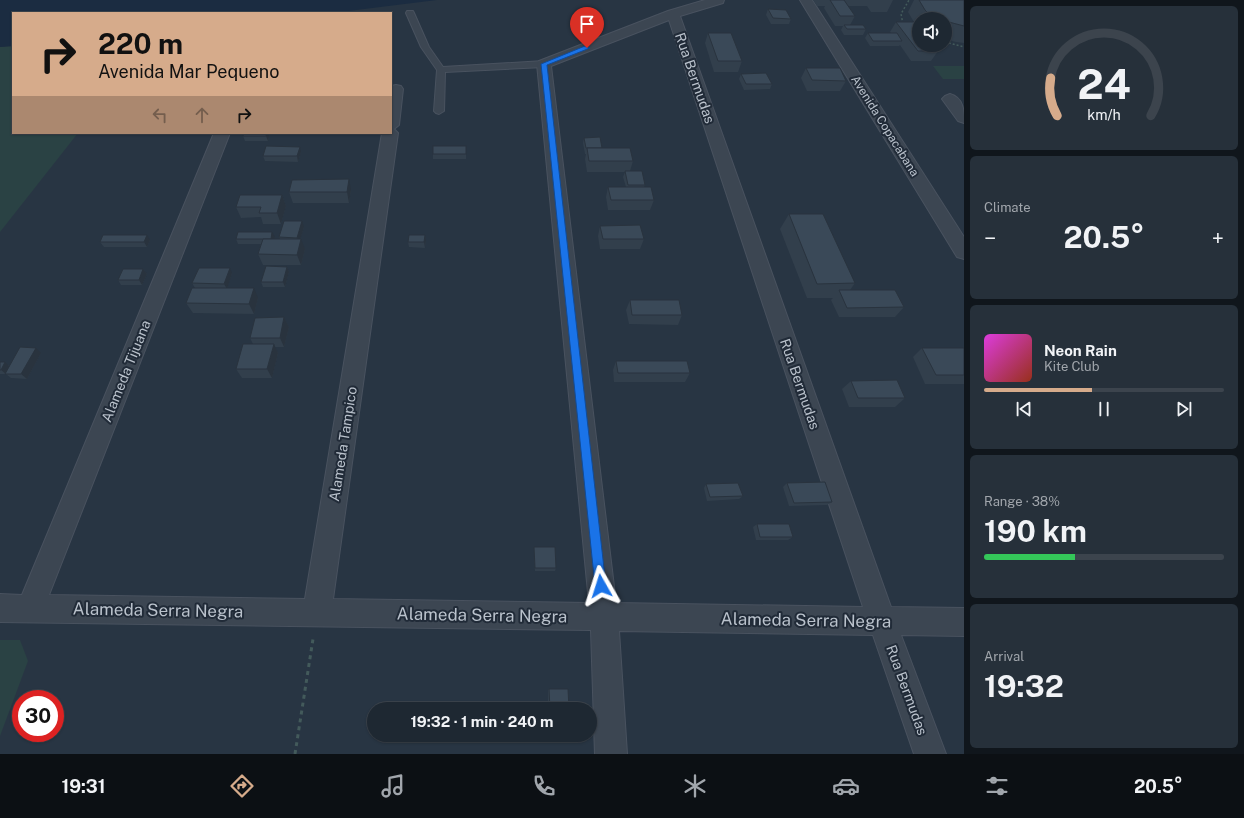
<!DOCTYPE html>
<html lang="en">
<head>
<meta charset="utf-8">
<style>
	body { margin:0; font-family:"Public Sans",sans-serif; background:#26303a; color:#f1f3f6; height:100vh; display:flex; flex-direction:column; font-size:15px; white-space:nowrap }
	* { box-sizing:border-box; margin:0 }
	p { font-size:13px; color:#a1a6ac }
	.icon { flex:none; width:22px; height:22px; fill:none; stroke:currentColor; stroke-width:2; stroke-linecap:round; stroke-linejoin:round }
	.map { position:relative; flex:1; overflow:hidden }
	.side { display:flex; flex-direction:column; gap:6px; padding:6px; background:#10161c; width:280px }
	.side>* { flex:none }
	.hud { position:absolute; left:12px; top:12px; width:380px; height:122px; border-radius:0px; box-shadow:0 1px 3px #0004,0 0 0 1px #3c444d; background:#d6ab8b; color:#111; overflow:hidden }
	.buttons { position:absolute; left:912px; top:12px; display:grid; gap:8px }
	.buttons a { display:grid; place-items:center; width:40px; height:40px; border-radius:50%; background:#1e2832; box-shadow:0 1px 3px #0004,0 0 0 1px #3c444d; font-size:20px }
	.speed { position:absolute; left:12px; top:690px; display:flex; gap:8px; font-size:20px; font-weight:700; text-align:center }
	.speed>* { display:grid; place-content:center; width:52px; height:52px; border-radius:50%; background:#1e2832; box-shadow:0 1px 3px #0004,0 0 0 1px #3c444d; line-height:1 }
	.speed .limit { border:6px solid #d22; background:#fff; color:#111 }
	.pin { position:absolute; display:grid; place-items:center; width:34px; height:34px; color:#fff; margin:-41px -17px; border-radius:50% 50% 50% 0; rotate:-45deg; box-shadow:0 0 4px #0007 }
	.pin .icon { rotate:45deg }
	.me { position:absolute; width:44px; margin:-22px; rotate:354deg; stroke-linejoin:round; filter:drop-shadow(0 0 3px #0008) }
	.turn { display:flex; align-items:center; gap:14px; height:84px; padding:0 20px; font-size:18px }
	.turn .icon { width:52px; height:52px; stroke-width:2.5 }
	.turn b { display:block; font-size:28px; line-height:34px }
	.lanes { display:flex; align-items:center; height:38px; padding:0 20px; background:#0003; justify-content:center; gap:20px; direction:ltr }
	.lanes .off { opacity:.35 }
	.big { font-size:30px; font-weight:700; line-height:1.1 }
	.side .card { flex:1; display:flex; flex-direction:column; justify-content:center; gap:6px; min-width:0; padding:0 14px; border-radius:6px; background:#26303a }
	.side .dial { align-items:center; gap:0 }
	.dial svg { height:104px; overflow:visible; fill:none; stroke:#3c444d; stroke-width:7; stroke-linecap:round; text-anchor:middle }
	.dial text { fill:#f1f3f6; stroke:none }
	.song { display:flex; align-items:center; gap:12px }
	.cover { width:48px; height:48px; border-radius:6px; background:linear-gradient(135deg,hsl(300 70% 55%),hsl(10 70% 35%)) }
	.played { height:4px; border-radius:2px; background:linear-gradient(90deg,#d6ab8b 45%,#3c444d 45%) }
	.keys { display:flex; justify-content:space-around; direction:ltr }
	.heat { display:flex; justify-content:space-between; align-items:center; font-size:22px; direction:ltr }
	.charge { height:6px; border-radius:3px; background:linear-gradient(90deg,#34c759 38%,#3c444d 0) }
	.trip { position:absolute; left:367px; top:702px; width:230px; height:40px; border-radius:20px; background:#1e2832; box-shadow:0 1px 3px #0004,0 0 0 1px #3c444d; font-weight:700; line-height:40px; text-align:center }
	.menu { display:flex; height:64px; justify-content:space-around; align-items:center; background:#0c1014; color:#a1a6ac }
	.menu .icon { width:28px; height:28px }
	.menu .current { color:#d6ab8b }
	.menu b { font-size:18px; color:#f1f3f6 }
	main { display:flex; flex:1; min-height:0 }
	.map>svg:first-child { display:block }
	.green { fill:#2a4244 }
	.water { fill:#1b2c41 }
	.lines { fill:none; stroke-linecap:round; stroke-linejoin:round }
	.service-casing { stroke:#49525f; stroke-width:2 }
	.minor-casing { stroke:#49525f; stroke-width:2 }
	.tertiary-casing { stroke:#49525f; stroke-width:2 }
	.path-far1 { stroke:#435a5b; stroke-width:1.5; stroke-dasharray:2 2; stroke-linecap:butt }
	.path { stroke:#435a5b; stroke-width:3; stroke-dasharray:4 4; stroke-linecap:butt }
	.service { fill:#3c4652; fill-rule:evenodd }
	.minor { fill:#3c4652; fill-rule:evenodd }
	.tertiary { fill:#3c4652; fill-rule:evenodd }
	.wall { fill:#323f4c }
	.shaded-wall { fill:#29333e }
	.building { fill:#3a4958; stroke:#29333e }
	.route { fill:#1a73e8; stroke:#114b97 }
	.labels { text-anchor:middle; stroke-width:4; stroke-linejoin:round; paint-order:stroke }
	.far-street-label { font-size:12px; fill:#bac2cc; stroke:#212b38 }
	.street-label { font-size:14px; fill:#bac2cc; stroke:#212b38 }
	.near-street-label { font-size:17px; fill:#bac2cc; stroke:#212b38 }
</style>
</head>
<body>
<main>
<div class="map">
<svg width="964" height="754" viewBox="0 0 964 754">
	<rect width="100%" height="100%" fill="#283543"/>
	<g class="green">
		<path d="M13,46V133H78L0,232V47Z"/>
		<path d="M933,66H964V79H943Z"/>
		<path d="M0,640H20L28,661L0,736Z"/>
	</g>
	<path class="water" d="M0,0H437L332,13H13V46L0,47Z"/>
	<g class="lines">
		<g class="service-casing">
			<path id="service" d="M407,11H413L414,13L429,47L443,67L544,61L548,64L544,67L445,72L444,111L439,114L436,113L434,111L437,70L421,47L406,13Z"/>
		</g>
		<g class="minor-casing">
			<g id="minor">
				<path d="M705,0H724L723,3L680,16L891,607L964,608V636L901,635L946,754H914L873,635L619,631L627,754H595L591,630L0,622V594L22,595L214,133H230L49,595L305,599L382,133H391V86L396,85L401,86L403,89L399,125L394,129L398,133L333,599L589,603L537,64L539,61L668,11ZM669,20L863,607L616,603L551,66Z"/>
				<path d="M950,94C964,98 964,111 964,123L958,121L942,99L945,96Z"/>
			</g>
		</g>
		<g class="tertiary-casing">
			<path id="tertiary" d="M800,0H812L964,237V259L957,257Z"/>
		</g>
		<g class="path-far1">
			<path d="M903,24L901,14L909,0"/>
			<path d="M945,42L964,47"/>
		</g>
		<path class="path" d="M295,754L313,639"/>
		<use href="#service" class="service"/>
		<use href="#minor" class="minor"/>
		<use href="#tertiary" class="tertiary"/>
	</g>
	<g class="wall">
		<path d="M813,0H893L887,12H871L867,6H848L855,16L850,25L866,29L863,35H844L841,30L843,26H835L824,8L825,6H817Z"/>
		<path d="M914,0H964V43L956,42L945,39V19H919V45L938,51L931,61H911L900,45L899,46H870L865,38L868,33H891L890,32L896,22H914L908,12Z"/>
		<path d="M768,9L791,19L789,24H771L766,15Z"/>
		<path d="M708,33L742,61L738,72H714L705,43Z"/>
		<path d="M806,68L846,81L840,91H807L801,78Z"/>
		<path d="M741,74L772,84L770,89L744,90L739,79Z"/>
		<path d="M244,133H270L268,141H245L243,136Z"/>
		<path d="M584,138L602,148L633,161L630,171L645,185L644,187L654,200L650,210H608L606,197L608,187H626L623,177L625,172H587L585,159L586,154H585L583,143Z"/>
		<path d="M466,146V159H433V154Z"/>
		<path d="M301,152L298,162L265,161L263,156Z"/>
		<path d="M351,190L349,203H293L289,192Z"/>
		<path d="M282,195L286,206L281,224H263L261,217L241,218L236,207Z"/>
		<path d="M789,214L855,283L850,290L904,307L895,317H839L831,300L833,298H807L780,229Z"/>
		<path d="M600,226L644,239L640,249H600L598,236Z"/>
		<path d="M304,227L300,239L305,249L301,265H263L258,254L261,244H238L236,239L275,237L274,239H280L279,237Z"/>
		<path d="M425,235L426,240L425,248L409,247L408,242Z"/>
		<path d="M150,240L147,247H104L100,242Z"/>
		<path d="M287,267L289,272L285,287H263L261,282Z"/>
		<path d="M143,269L147,274L142,285H121L118,280Z"/>
		<path d="M232,273L227,288L258,298L254,314L193,313L186,303L195,288L192,283Z"/>
		<path d="M630,300L682,315L678,325L629,324L626,310Z"/>
		<path d="M284,317L289,327L284,347H275L278,353L272,378H242L236,369L253,344L250,338Z"/>
		<path d="M922,348H964V384H925L913,357Z"/>
		<path d="M41,353L27,379L11,378L6,374H0V362L10,366Z"/>
		<path d="M616,361L690,373L685,382H614L613,370Z"/>
		<path d="M851,381L905,398L895,407H849L842,389Z"/>
		<path d="M787,483L832,502L827,505L789,506L783,487Z"/>
		<path d="M706,484L743,496L739,499L707,501L704,488Z"/>
		<path d="M757,524L793,537L788,540H756L753,527Z"/>
		<path d="M534,547L556,568L555,571H535L534,550Z"/>
		<path d="M549,689L569,709H548V690Z"/>
	</g>
	<g class="shaded-wall">
		<path d="M267,133H270L268,141L266,136Z"/>
		<path d="M300,147L301,152L298,162L297,156Z"/>
		<path d="M349,179L351,190L349,203L347,192Z"/>
		<path d="M282,195L286,206L281,224L277,213Z"/>
		<path d="M302,221L304,227L299,243L297,238Z"/>
		<path d="M272,232L275,237L273,244L271,239Z"/>
		<path d="M147,235L150,240L147,247L144,242Z"/>
		<path d="M425,235L426,240L425,248L424,242Z"/>
		<path d="M301,239L305,249L301,265L297,255Z"/>
		<path d="M287,267L289,272L285,287L283,282Z"/>
		<path d="M230,268L232,273L227,289L224,284Z"/>
		<path d="M143,269L147,274L142,285L139,280Z"/>
		<path d="M254,288L258,298L254,314L249,304Z"/>
		<path d="M284,317L289,327L284,347L280,338Z"/>
		<path d="M274,344L278,353L272,378L267,369Z"/>
		<path d="M36,348L41,353L27,379L21,374Z"/>
		<path d="M5,362L10,367L6,374L1,370Z"/>
	</g>
	<g class="building">
		<path d="M830,0H844L855,16H840Z"/>
		<path d="M919,0H964V26L945,21V19H939L930,15L925,10Z"/>
		<path d="M768,9L786,10L791,19L773,18Z"/>
		<path d="M896,22H915L919,27V45H933L938,51H918Z"/>
		<path d="M844,25H863L866,29H847Z"/>
		<path d="M708,33H731L742,61H718Z"/>
		<path d="M868,33H897L902,41H873Z"/>
		<path d="M806,68H840L846,81L812,80Z"/>
		<path d="M766,73L772,84H746L741,74Z"/>
		<path d="M244,133H267L266,136H243Z"/>
		<path d="M600,137L602,148H586L584,138Z"/>
		<path d="M266,146L300,147L297,156H263Z"/>
		<rect x="433" y="146" width="33" height="8"/>
		<path d="M587,148H630L633,161H589Z"/>
		<path d="M625,171H642L645,185H628Z"/>
		<path d="M349,179L347,192H289L292,180Z"/>
		<path d="M608,187H651L654,200H611Z"/>
		<path d="M240,195H282L277,213H259L261,207H236Z"/>
		<path d="M789,214H823L855,283L817,284Z"/>
		<path d="M284,221H302L297,238L279,237Z"/>
		<path d="M640,225L644,239H603L600,226Z"/>
		<path d="M238,232H272L271,239H236Z"/>
		<path d="M103,235H147L144,242H100Z"/>
		<path d="M409,235H425L424,242H408Z"/>
		<path d="M263,239H301L297,255L258,254Z"/>
		<path d="M266,266L287,267L283,282H261Z"/>
		<path d="M199,268H230L224,284L192,283Z"/>
		<path d="M123,269H143L139,280H118Z"/>
		<path d="M192,288H254L249,304L186,303Z"/>
		<path d="M839,290H895L904,307L847,308Z"/>
		<path d="M630,300H679L682,315H632Z"/>
		<path d="M284,317L280,338H250L255,318Z"/>
		<path d="M243,344H274L267,369H236Z"/>
		<path d="M20,347L36,348L21,374H5Z"/>
		<path d="M922,348H964V375H936Z"/>
		<path d="M616,361H687L690,373H618Z"/>
		<path d="M0,362H5L1,370H0Z"/>
		<path d="M897,380L905,398H858L851,381Z"/>
		<path d="M825,482L832,502L794,503L787,483Z"/>
		<path d="M738,483L743,496L710,497L706,484Z"/>
		<path d="M757,524H789L793,537H760Z"/>
		<path d="M534,547H555L556,568H535Z"/>
		<path d="M549,689H568L569,709H550Z"/>
	</g>
	<path class="route" d="M585,46L590,48L547,65L606,586L605,590L601,591L597,590L595,586L541,64Z"/>
	<g class="labels">
		<g class="far-street-label">
			<text transform="translate(885 126) rotate(58)" y="4">Avenida Copacabana</text>
		</g>
		<g class="street-label">
			<text transform="translate(695 78) rotate(71)" y="5">Rua Bermudas</text>
			<text transform="translate(126 371) rotate(-68)" y="5">Alameda Tijuana</text>
			<text transform="translate(800 384) rotate(71)" y="5">Rua Bermudas</text>
			<text transform="translate(343 444) rotate(-81)" y="5">Alameda Tampico</text>
			<text transform="translate(907 690) rotate(70)" y="5">Rua Bermudas</text>
		</g>
		<g class="near-street-label">
			<text transform="translate(158 610) rotate(1)" y="6">Alameda Serra Negra</text>
			<text transform="translate(482 615) rotate(1)" y="6">Alameda Serra Negra</text>
			<text transform="translate(806 620) rotate(1)" y="6">Alameda Serra Negra</text>
		</g>
	</g>
</svg>
<div class="buttons">
<a><svg class="icon" aria-label="sound" viewBox="0 0 24 24"><path d="M4 9h4l5-4v14l-5-4H4zM17 9q2 3 0 6"/></svg></a>
</div>
<div class="speed"><div class="limit">30</div></div>
<div class="pin" style="left:587px;top:48px;background:#d93025"><svg class="icon" aria-label="arrive" viewBox="0 0 24 24"><path d="M6 21V4h12l-3 4 3 4H6"/></svg></div>
<svg class="me" style="left:601px;top:586px" viewBox="-20 -20 40 40"><path d="M0-17L14 15 0 8-14 15z" fill="#1a73e8" stroke="#fff" stroke-width="4"/></svg>
<div class="trip">19:32 · 1 min · 240 m</div>
<div class="hud">
<div class="turn"><svg class="icon" aria-label="right" viewBox="0 0 24 24"><path d="M7 20v-9h11M14 6l5 5-5 5"/></svg><div><b>220 m</b>Avenida Mar Pequeno</div></div>
<div class="lanes"><svg class="icon off" aria-label="left" viewBox="0 0 24 24"><path d="M17 20v-9H6M10 6l-5 5 5 5"/></svg><svg class="icon off" aria-label="ahead" viewBox="0 0 24 24"><path d="M12 20V5M6 11l6-6 6 6"/></svg><svg class="icon" aria-label="right" viewBox="0 0 24 24"><path d="M7 20v-9h11M14 6l5 5-5 5"/></svg></div>
</div>
</div>
<section class="side">
<div class="card dial"><svg viewBox="0 0 100 80">
<path d="M14 69A42 42 0 1 1 86 69"/>
<path d="M14 69A42 42 0 0 1 9 40" stroke="#d6ab8b"/>
<text x="50" y="56" font-size="32" font-weight="700">24</text>
<text x="50" y="72" font-size="11">km/h</text>
</svg></div>
<div class="card"><p>Climate</p>
<div class="heat"><a>−</a><b class="big">20.5°</b><a>+</a></div>
</div>
<div class="card">
<div class="song"><i class="cover"></i><div><b>Neon Rain</b><p>Kite Club</p></div></div>
<div class="played"></div>
<div class="keys"><svg class="icon" aria-label="previous" viewBox="0 0 24 24"><path d="M18 5L8 12l10 7zM5 5v14"/></svg><svg class="icon" aria-label="pause" viewBox="0 0 24 24"><path d="M8 5v14M16 5v14"/></svg><svg class="icon" aria-label="next" viewBox="0 0 24 24"><path d="M6 5l10 7-10 7zM19 5v14"/></svg></div>
</div>
<div class="card"><p>Range · 38%</p><b class="big">190 km</b><div class="charge"></div></div>
<div class="card"><p>Arrival</p><b class="big">19:32</b></div>
</section>
</main>
<nav class="menu">
<b>19:31</b>
<svg class="icon current" aria-label="directions" viewBox="0 0 24 24"><path d="M12 3l9 9-9 9-9-9zM9 14v-3h6M13 9l2 2-2 2"/></svg>
<svg class="icon" aria-label="music" viewBox="0 0 24 24"><path d="M9 18V5l10-2v13"/><circle cx="6" cy="18" r="3"/><circle cx="16" cy="16" r="3"/></svg>
<svg class="icon" aria-label="phone" viewBox="0 0 24 24"><path d="M5 4h4l2 5-3 2q2 4 5 5l2-3 5 2v4C11 20 4 13 5 4z"/></svg>
<svg class="icon" aria-label="climate" viewBox="0 0 24 24"><path d="M12 3v18M4 7l16 10M4 17L20 7"/></svg>
<svg class="icon" aria-label="car" viewBox="0 0 24 24"><path d="M5 17H2v-5l4-1 3-4h7l3 4 3 1v5h-3M9 17h6M6 11h13"/><circle cx="7" cy="17" r="2"/><circle cx="17" cy="17" r="2"/></svg>
<svg class="icon" aria-label="filters" viewBox="0 0 24 24"><path d="M4 7h16M4 17h16"/><circle cx="9" cy="7" r="2"/><circle cx="15" cy="17" r="2"/></svg>
<b>20.5°</b>
</nav>
</body>
</html>
